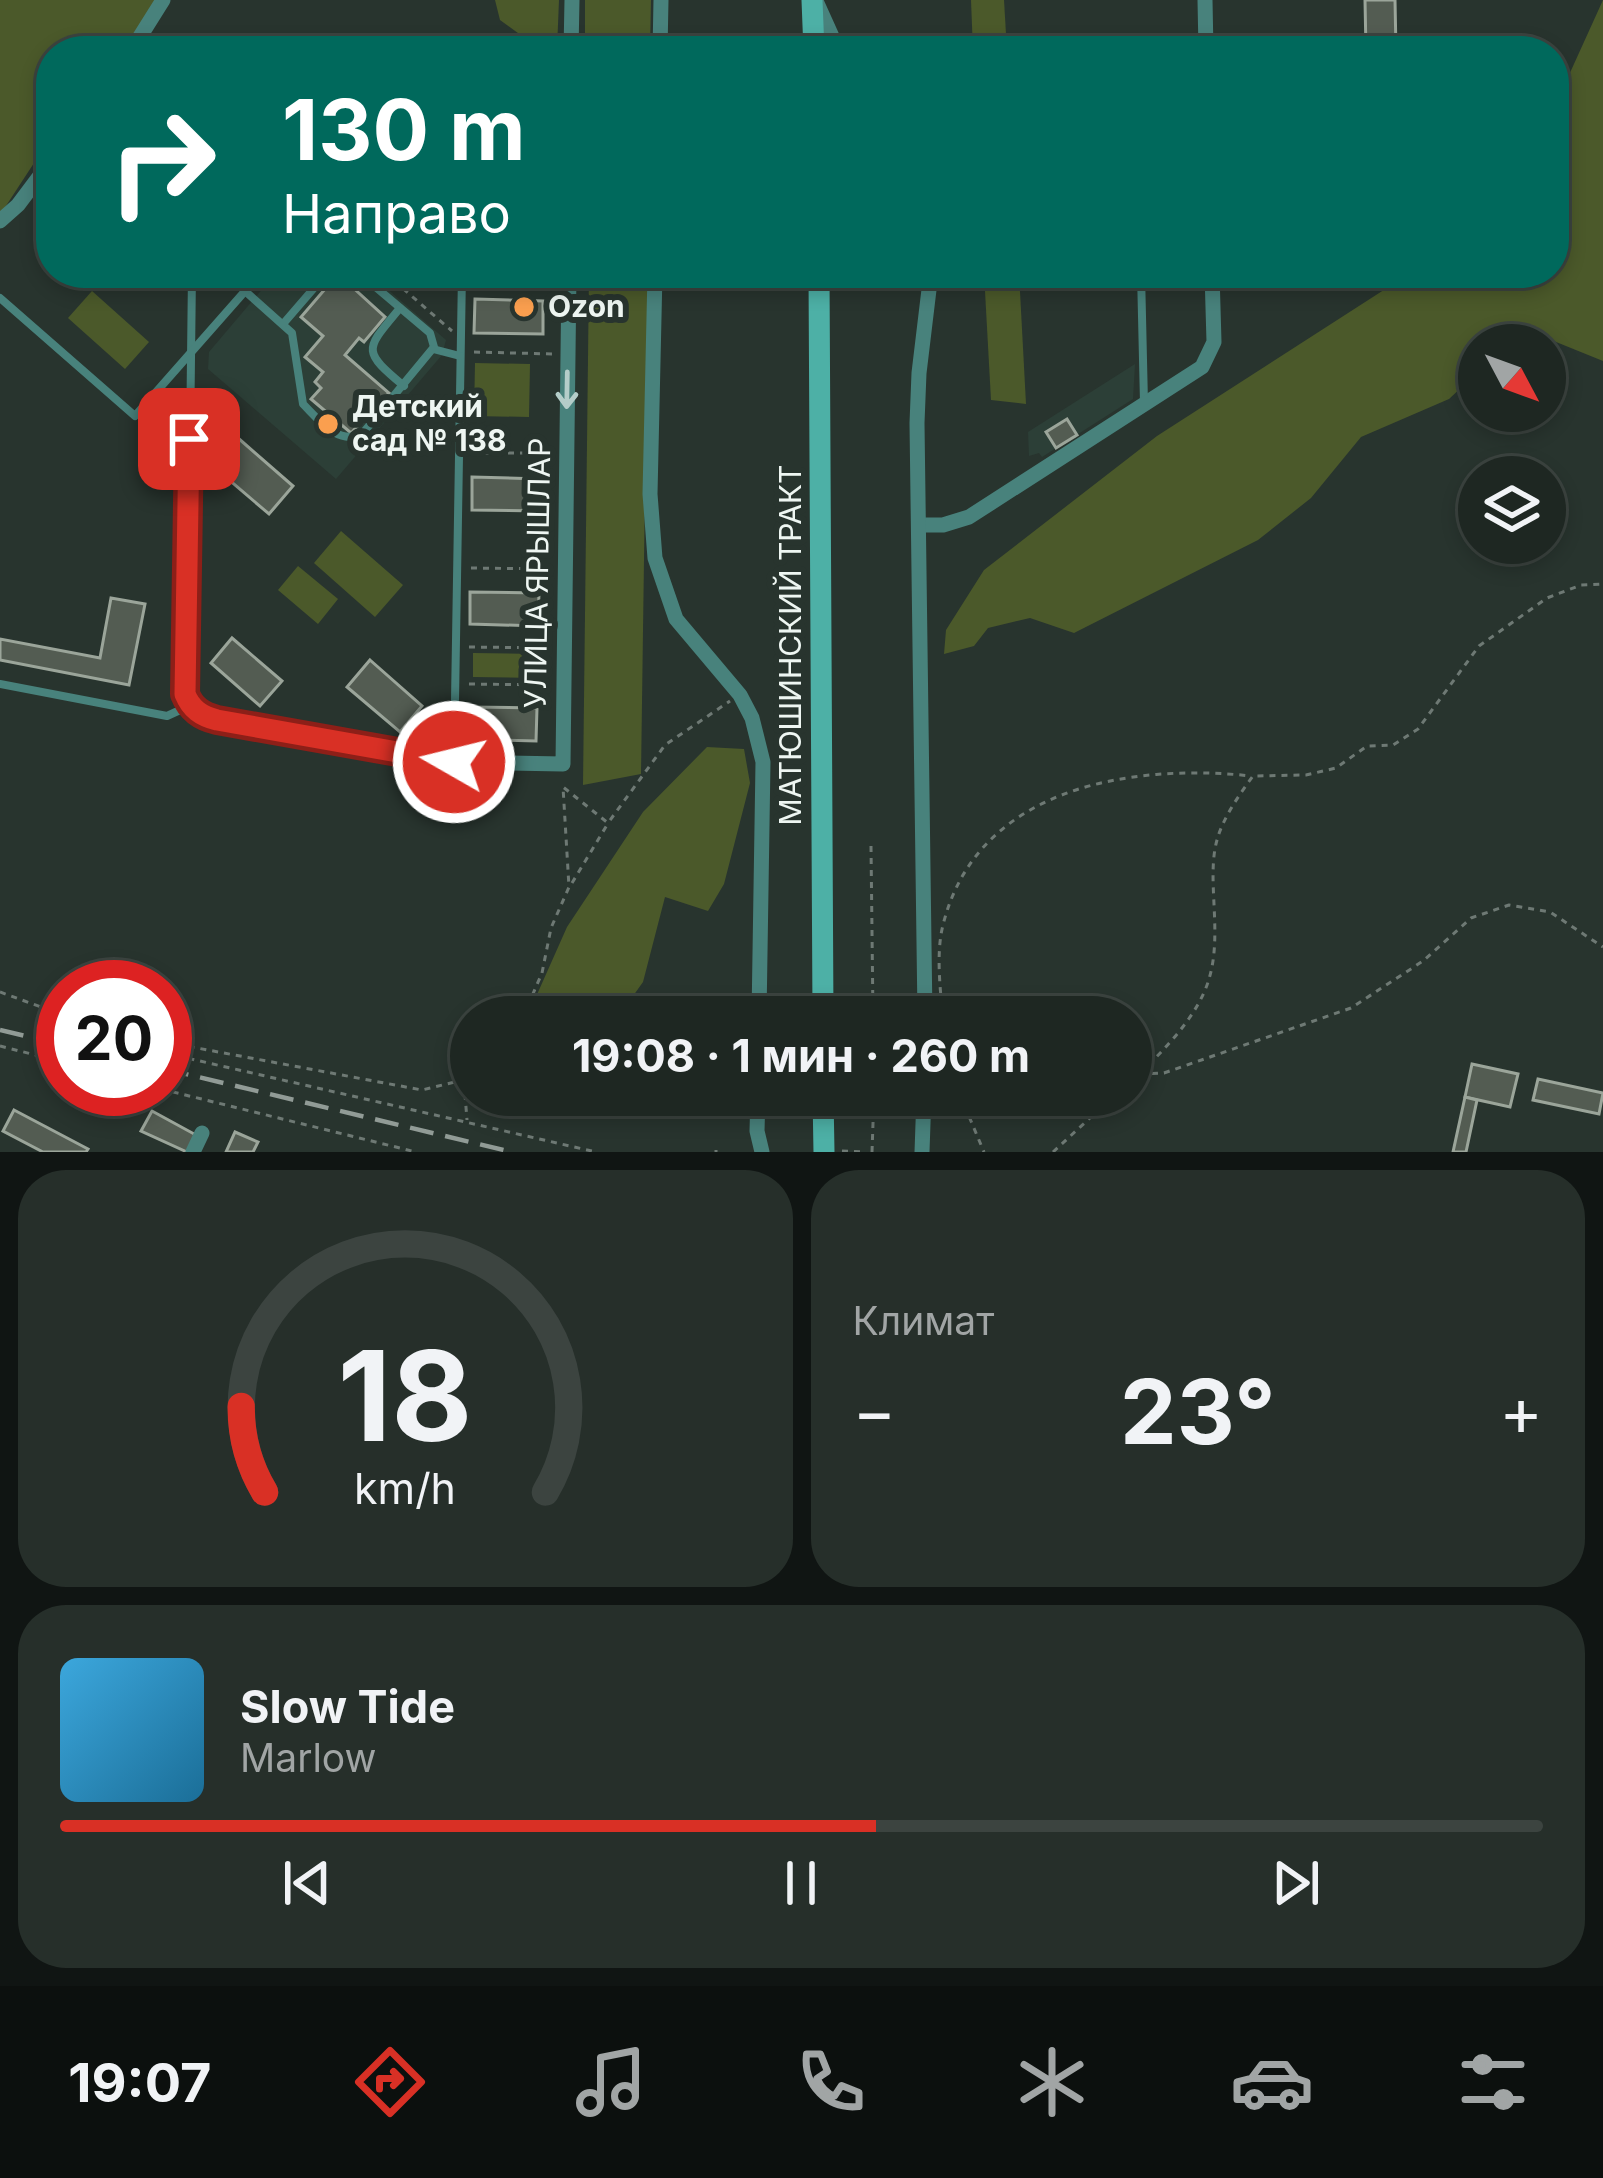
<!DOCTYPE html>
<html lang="ru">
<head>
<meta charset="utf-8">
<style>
	body { margin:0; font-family:Inter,sans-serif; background:#262f2a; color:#f1f3f6; height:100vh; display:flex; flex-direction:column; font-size:45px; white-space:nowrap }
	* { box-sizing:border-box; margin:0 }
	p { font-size:39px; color:#a1a5a5 }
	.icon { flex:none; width:66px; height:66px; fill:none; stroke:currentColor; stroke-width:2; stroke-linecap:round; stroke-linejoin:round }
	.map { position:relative; height:1152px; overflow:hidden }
	.details { display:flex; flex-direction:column; gap:18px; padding:18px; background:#101513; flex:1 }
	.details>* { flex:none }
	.hud { position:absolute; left:36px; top:36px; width:1533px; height:252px; border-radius:48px; box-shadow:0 6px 18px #0003,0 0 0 3px #3c4440; background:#00695c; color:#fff; overflow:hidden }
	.needle { width:78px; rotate:131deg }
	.fabs { position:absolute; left:1458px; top:324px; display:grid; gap:24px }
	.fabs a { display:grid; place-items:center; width:108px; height:108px; border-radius:50%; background:#1e2722; box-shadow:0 6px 18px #0003,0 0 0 3px #3c4440; font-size:60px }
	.speed { position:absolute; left:36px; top:960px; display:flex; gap:24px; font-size:60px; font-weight:700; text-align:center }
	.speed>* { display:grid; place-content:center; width:156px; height:156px; border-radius:50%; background:#1e2722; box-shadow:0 6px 18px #0003,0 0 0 3px #3c4440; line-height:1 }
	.speed .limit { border:18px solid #d22; background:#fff; color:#111 }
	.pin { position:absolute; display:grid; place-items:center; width:102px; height:102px; color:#fff; margin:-51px; border-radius:24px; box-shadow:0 6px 18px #0006 }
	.me { position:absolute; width:132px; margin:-66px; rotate:278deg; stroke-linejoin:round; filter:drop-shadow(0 0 9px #0008) }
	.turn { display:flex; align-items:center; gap:42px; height:252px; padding:0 48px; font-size:54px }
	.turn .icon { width:156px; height:156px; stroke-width:2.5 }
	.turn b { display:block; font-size:84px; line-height:102px }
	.big { font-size:90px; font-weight:700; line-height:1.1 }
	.details .card { flex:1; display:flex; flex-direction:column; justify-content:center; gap:18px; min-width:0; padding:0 42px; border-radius:48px; background:#262f2a }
	.details .dial { align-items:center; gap:0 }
	.dial svg { height:312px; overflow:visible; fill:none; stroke:#3c4440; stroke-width:7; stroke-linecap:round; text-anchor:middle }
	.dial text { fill:#f1f3f6; stroke:none }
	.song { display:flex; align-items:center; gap:36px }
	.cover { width:144px; height:144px; border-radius:18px; background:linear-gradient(135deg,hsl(200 70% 55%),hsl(200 70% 35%)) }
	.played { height:12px; border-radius:6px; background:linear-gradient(90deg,#d93025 55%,#3c4440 55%) }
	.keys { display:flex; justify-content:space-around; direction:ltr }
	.heat { display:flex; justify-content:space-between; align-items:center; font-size:66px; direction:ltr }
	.details .tiles { flex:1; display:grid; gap:18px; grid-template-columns:1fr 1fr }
	.card:last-child { grid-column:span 2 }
	.trip { position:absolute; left:450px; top:996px; width:702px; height:120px; border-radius:60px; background:#1e2722; box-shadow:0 6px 18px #0003,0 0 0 3px #3c4440; font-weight:700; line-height:120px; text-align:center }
	.dock { display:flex; height:192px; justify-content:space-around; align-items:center; background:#0c100e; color:#a1a5a5 }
	.dock .icon { width:84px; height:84px }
	.dock .on { color:#d93025 }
	.dock b { font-size:54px; color:#f1f3f6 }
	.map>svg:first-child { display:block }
	.built { fill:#2c3f37 }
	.green { fill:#4b592a }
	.building { fill:#535c52; stroke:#9ba59a; stroke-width:3 }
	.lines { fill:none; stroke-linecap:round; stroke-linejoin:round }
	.path { stroke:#6e7974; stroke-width:3; stroke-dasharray:6 6; stroke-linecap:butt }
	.lane { stroke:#48827c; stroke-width:8 }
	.street { stroke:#48827c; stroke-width:15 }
	.secondary { stroke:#4db0a6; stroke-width:21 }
	.rail { stroke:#919b96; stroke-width:4.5; stroke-dasharray:24 12; stroke-linecap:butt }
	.oneway { stroke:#b4cdc9 }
	.route-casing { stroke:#8d1f18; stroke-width:30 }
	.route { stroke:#d93025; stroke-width:21 }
	.poi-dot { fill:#fa9f4f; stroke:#28342e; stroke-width:4.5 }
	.labels { text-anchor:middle; stroke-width:12; stroke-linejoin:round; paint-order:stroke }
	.poi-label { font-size:30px; font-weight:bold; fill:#eef6f2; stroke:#28342e; text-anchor:start }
	.street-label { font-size:30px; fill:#eef6f2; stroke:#28342e }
</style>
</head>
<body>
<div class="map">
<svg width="1603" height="1152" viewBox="0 0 1603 1152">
	<rect width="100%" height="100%" fill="#28342e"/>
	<g class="built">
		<path d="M276,273H369L446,340L442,355L336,479L208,369L209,352Z"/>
		<path d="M1135,364L1133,399L1042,457L1039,453L1029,456L1028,432Z"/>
	</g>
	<g class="green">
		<path d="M0,0H170L128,51H51V137L0,215Z"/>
		<path d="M495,0H559L557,49L533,44L500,20Z"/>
		<path d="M585,0H651L650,51H585Z"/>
		<path d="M971,0H1004L1007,51H973Z"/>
		<path d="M1603,0V361L1524,329L1507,345H1479V371L1449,399L1361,437L1311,498L1258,540L1074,633L1030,618L988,628L974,646L944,654L946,630L984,570L1157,436L1390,286L1419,283L1433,273H1554V108Z"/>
		<path d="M589,273H648L641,774L583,785Z"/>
		<path d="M984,273H1019L1026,404L991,400Z"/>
		<path d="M92,291L149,342L125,369L68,318Z"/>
		<path d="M475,363L530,364L529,417L474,416Z"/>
		<path d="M341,531L403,585L375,617L314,563Z"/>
		<path d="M298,566L338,599L318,624L278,590Z"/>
		<path d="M473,653L536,654V678L473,677Z"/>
		<path d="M707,747L744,749L750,783L724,884L708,911L665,897L643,982L618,1017H527L567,927L643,812Z"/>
	</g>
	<g class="building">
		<path d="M1365,0H1395L1396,51H1366Z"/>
		<path d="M338,274L385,317L364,342L359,338L345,355L389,393L351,433L311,399L321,388L315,382L323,372L305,357L323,336L301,317Z"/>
		<path d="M475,299L543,301V334L474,333Z"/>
		<path d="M1067,419L1077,435L1056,448L1046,432Z"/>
		<path d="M238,438L293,486L269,514L214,467Z"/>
		<path d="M472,477L540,479V511L472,510Z"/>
		<path d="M470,592L539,593L538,626L470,624Z"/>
		<path d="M111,598L145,604L129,685L0,660V639L100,658Z"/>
		<path d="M232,638L282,681L260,706L211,663Z"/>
		<path d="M370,660L422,706L400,732L347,687Z"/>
		<path d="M469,707L537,708L536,741L468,739Z"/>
		<path d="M1472,1064L1518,1074L1510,1107L1465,1097Z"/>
		<path d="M1538,1079L1603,1093L1599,1114L1533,1100Z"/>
		<path d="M1465,1097L1477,1100L1466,1152H1453Z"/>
		<path d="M14,1110L88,1149L86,1152H43L3,1131Z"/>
		<path d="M152,1111L196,1135L187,1152L141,1131Z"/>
		<path d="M235,1132L258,1142L253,1152H226Z"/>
	</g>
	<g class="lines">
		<g class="path">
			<path d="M385,273L452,331"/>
			<path d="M429,273L441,282L454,283"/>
			<path d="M475,278L556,280"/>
			<path d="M474,352L554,354"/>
			<path d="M472,453H553"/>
			<path d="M471,568L551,569"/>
			<path d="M469,647L550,648"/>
			<path d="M469,684L549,685"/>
			<path d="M871,846L873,1017"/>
			<path d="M572,883L607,825"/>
			<path d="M0,992L63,1015"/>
			<path d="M523,1017L542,973L551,928L569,887L563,787L608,823L665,745L730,701"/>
			<path d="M943,1017C940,989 936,952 943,925C977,787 1131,763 1251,776"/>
			<path d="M165,1042L422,1090L471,1078"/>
			<path d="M0,1046L63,1062"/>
			<path d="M165,1053L596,1152"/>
			<path d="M1140,1074L1164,1073L1351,1008L1423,961L1471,918L1509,905L1550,912L1603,947"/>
			<path d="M1131,1081C1160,1055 1198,1017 1209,979C1223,933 1206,879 1217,840C1223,818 1239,795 1253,776L1306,775L1336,768L1367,746L1393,745L1418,729L1479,646L1547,598L1581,585L1603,584"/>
			<path d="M464,1082L467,1120"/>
			<path d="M161,1089L416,1152"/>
			<path d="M960,1095L984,1152"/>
			<path d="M842,1151L864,1152"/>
			<path d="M716,1152V1150"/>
			<path d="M872,1152L874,1095"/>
			<path d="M1053,1152L1115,1095"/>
		</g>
		<g class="lane">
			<path d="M192,273L187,699L207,718L454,762L462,273"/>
			<path d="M1141,273L1144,403"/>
			<path d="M245,291L292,333L303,404C319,420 339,447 363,433L434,347L430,333L359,273"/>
			<path d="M0,298L135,416L261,273"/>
			<path d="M400,308C365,350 361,350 404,386"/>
			<path d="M283,324L327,273"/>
			<path d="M433,349L460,356"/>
			<path d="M0,684L167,716L191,705"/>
		</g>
		<g class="street">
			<path d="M1205,0L1206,51"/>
			<path d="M816,1L835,43L842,51"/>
			<path d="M131,51L163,0"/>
			<path d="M571,51L572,0"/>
			<path d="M660,51L661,0"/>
			<path d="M0,221L18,205L51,161"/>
			<path d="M655,273L650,494L655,558L676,619L740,695L752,718L763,762L759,1017"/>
			<path d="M921,525H943L969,517L1202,367L1214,342L1212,273"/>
			<path d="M454,762L563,764L569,273"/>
			<path d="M925,1017L917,423L919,373L931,273"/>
			<path d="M758,1095L757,1131L762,1152"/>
			<path d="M193,1152L202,1133"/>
			<path d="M922,1152L924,1095"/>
		</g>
		<g class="secondary">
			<path d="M812,0L814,51"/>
			<path d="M819,273L823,1017"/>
			<path d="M823,1095L824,1152"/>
		</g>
		<g class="rail">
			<path d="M0,1030L63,1045"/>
			<path d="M165,1069L512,1152"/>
		</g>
	</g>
	<defs><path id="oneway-shaft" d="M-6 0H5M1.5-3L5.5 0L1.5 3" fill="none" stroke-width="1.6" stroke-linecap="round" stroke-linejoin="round" transform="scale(3)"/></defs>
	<use class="oneway" href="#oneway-shaft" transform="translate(567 390) rotate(91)"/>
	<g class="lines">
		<g class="route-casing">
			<path id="route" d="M189,439L185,694C191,709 201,716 217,720L454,762"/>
		</g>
		<use href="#route" class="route"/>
	</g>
	<g class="poi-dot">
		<circle cx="524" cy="307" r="12"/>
		<circle cx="328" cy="424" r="12"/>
	</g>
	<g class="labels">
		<g class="poi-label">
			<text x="548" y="317">Ozon</text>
			<text x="352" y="417">Детский<tspan x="352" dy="34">сад № 138</tspan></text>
		</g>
		<g class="street-label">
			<text transform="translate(538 573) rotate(-89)" y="10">УЛИЦА ЯРЫШЛАР</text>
			<text transform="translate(791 645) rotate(-90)" y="10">МАТЮШИНСКИЙ ТРАКТ</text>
		</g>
	</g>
</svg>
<div class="fabs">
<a><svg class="needle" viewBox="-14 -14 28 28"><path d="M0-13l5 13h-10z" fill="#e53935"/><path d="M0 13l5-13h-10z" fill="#a1a5a5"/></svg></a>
<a><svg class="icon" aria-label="layers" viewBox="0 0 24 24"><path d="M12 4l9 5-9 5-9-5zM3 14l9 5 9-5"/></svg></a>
</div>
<div class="speed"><div class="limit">20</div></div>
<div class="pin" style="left:189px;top:439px;background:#d93025"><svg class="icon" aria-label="arrive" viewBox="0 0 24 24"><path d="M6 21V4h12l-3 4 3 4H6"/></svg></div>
<svg class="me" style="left:454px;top:762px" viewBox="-20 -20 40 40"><circle r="17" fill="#d93025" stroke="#fff" stroke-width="3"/><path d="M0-11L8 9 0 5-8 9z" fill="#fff"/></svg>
<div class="trip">19:08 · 1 мин · 260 m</div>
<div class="hud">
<div class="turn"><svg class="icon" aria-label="right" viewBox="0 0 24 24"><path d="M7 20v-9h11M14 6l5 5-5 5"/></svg><div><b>130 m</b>Направо</div></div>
</div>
</div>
<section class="details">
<div class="tiles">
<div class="card dial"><svg viewBox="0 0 100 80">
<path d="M14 69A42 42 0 1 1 86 69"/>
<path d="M14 69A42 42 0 0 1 8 47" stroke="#d93025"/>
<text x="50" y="56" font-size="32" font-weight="700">18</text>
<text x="50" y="72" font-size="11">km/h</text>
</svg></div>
<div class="card"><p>Климат</p>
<div class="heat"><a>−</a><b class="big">23°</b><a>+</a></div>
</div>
<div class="card">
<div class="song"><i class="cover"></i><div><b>Slow Tide</b><p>Marlow</p></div></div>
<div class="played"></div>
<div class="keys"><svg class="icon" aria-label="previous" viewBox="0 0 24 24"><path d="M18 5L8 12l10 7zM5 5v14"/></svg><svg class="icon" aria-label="pause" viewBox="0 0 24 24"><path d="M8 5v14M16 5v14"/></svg><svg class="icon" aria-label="next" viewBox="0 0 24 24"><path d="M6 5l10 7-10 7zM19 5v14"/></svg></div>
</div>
</div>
</section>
<nav class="dock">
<b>19:07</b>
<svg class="icon on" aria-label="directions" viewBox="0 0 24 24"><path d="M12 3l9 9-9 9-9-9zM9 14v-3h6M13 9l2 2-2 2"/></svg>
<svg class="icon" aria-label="music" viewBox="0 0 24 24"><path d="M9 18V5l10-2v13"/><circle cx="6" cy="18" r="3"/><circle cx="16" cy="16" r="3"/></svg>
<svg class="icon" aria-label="phone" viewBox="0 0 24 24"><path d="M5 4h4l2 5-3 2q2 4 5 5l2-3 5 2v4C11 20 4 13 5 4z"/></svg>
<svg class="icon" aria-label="climate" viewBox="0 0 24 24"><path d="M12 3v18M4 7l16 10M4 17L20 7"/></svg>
<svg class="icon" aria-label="car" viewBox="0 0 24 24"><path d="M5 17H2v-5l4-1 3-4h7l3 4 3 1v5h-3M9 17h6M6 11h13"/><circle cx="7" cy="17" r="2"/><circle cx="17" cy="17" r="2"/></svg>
<svg class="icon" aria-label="filters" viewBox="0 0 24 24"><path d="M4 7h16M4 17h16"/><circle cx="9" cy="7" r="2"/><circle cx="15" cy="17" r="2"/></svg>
</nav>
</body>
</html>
